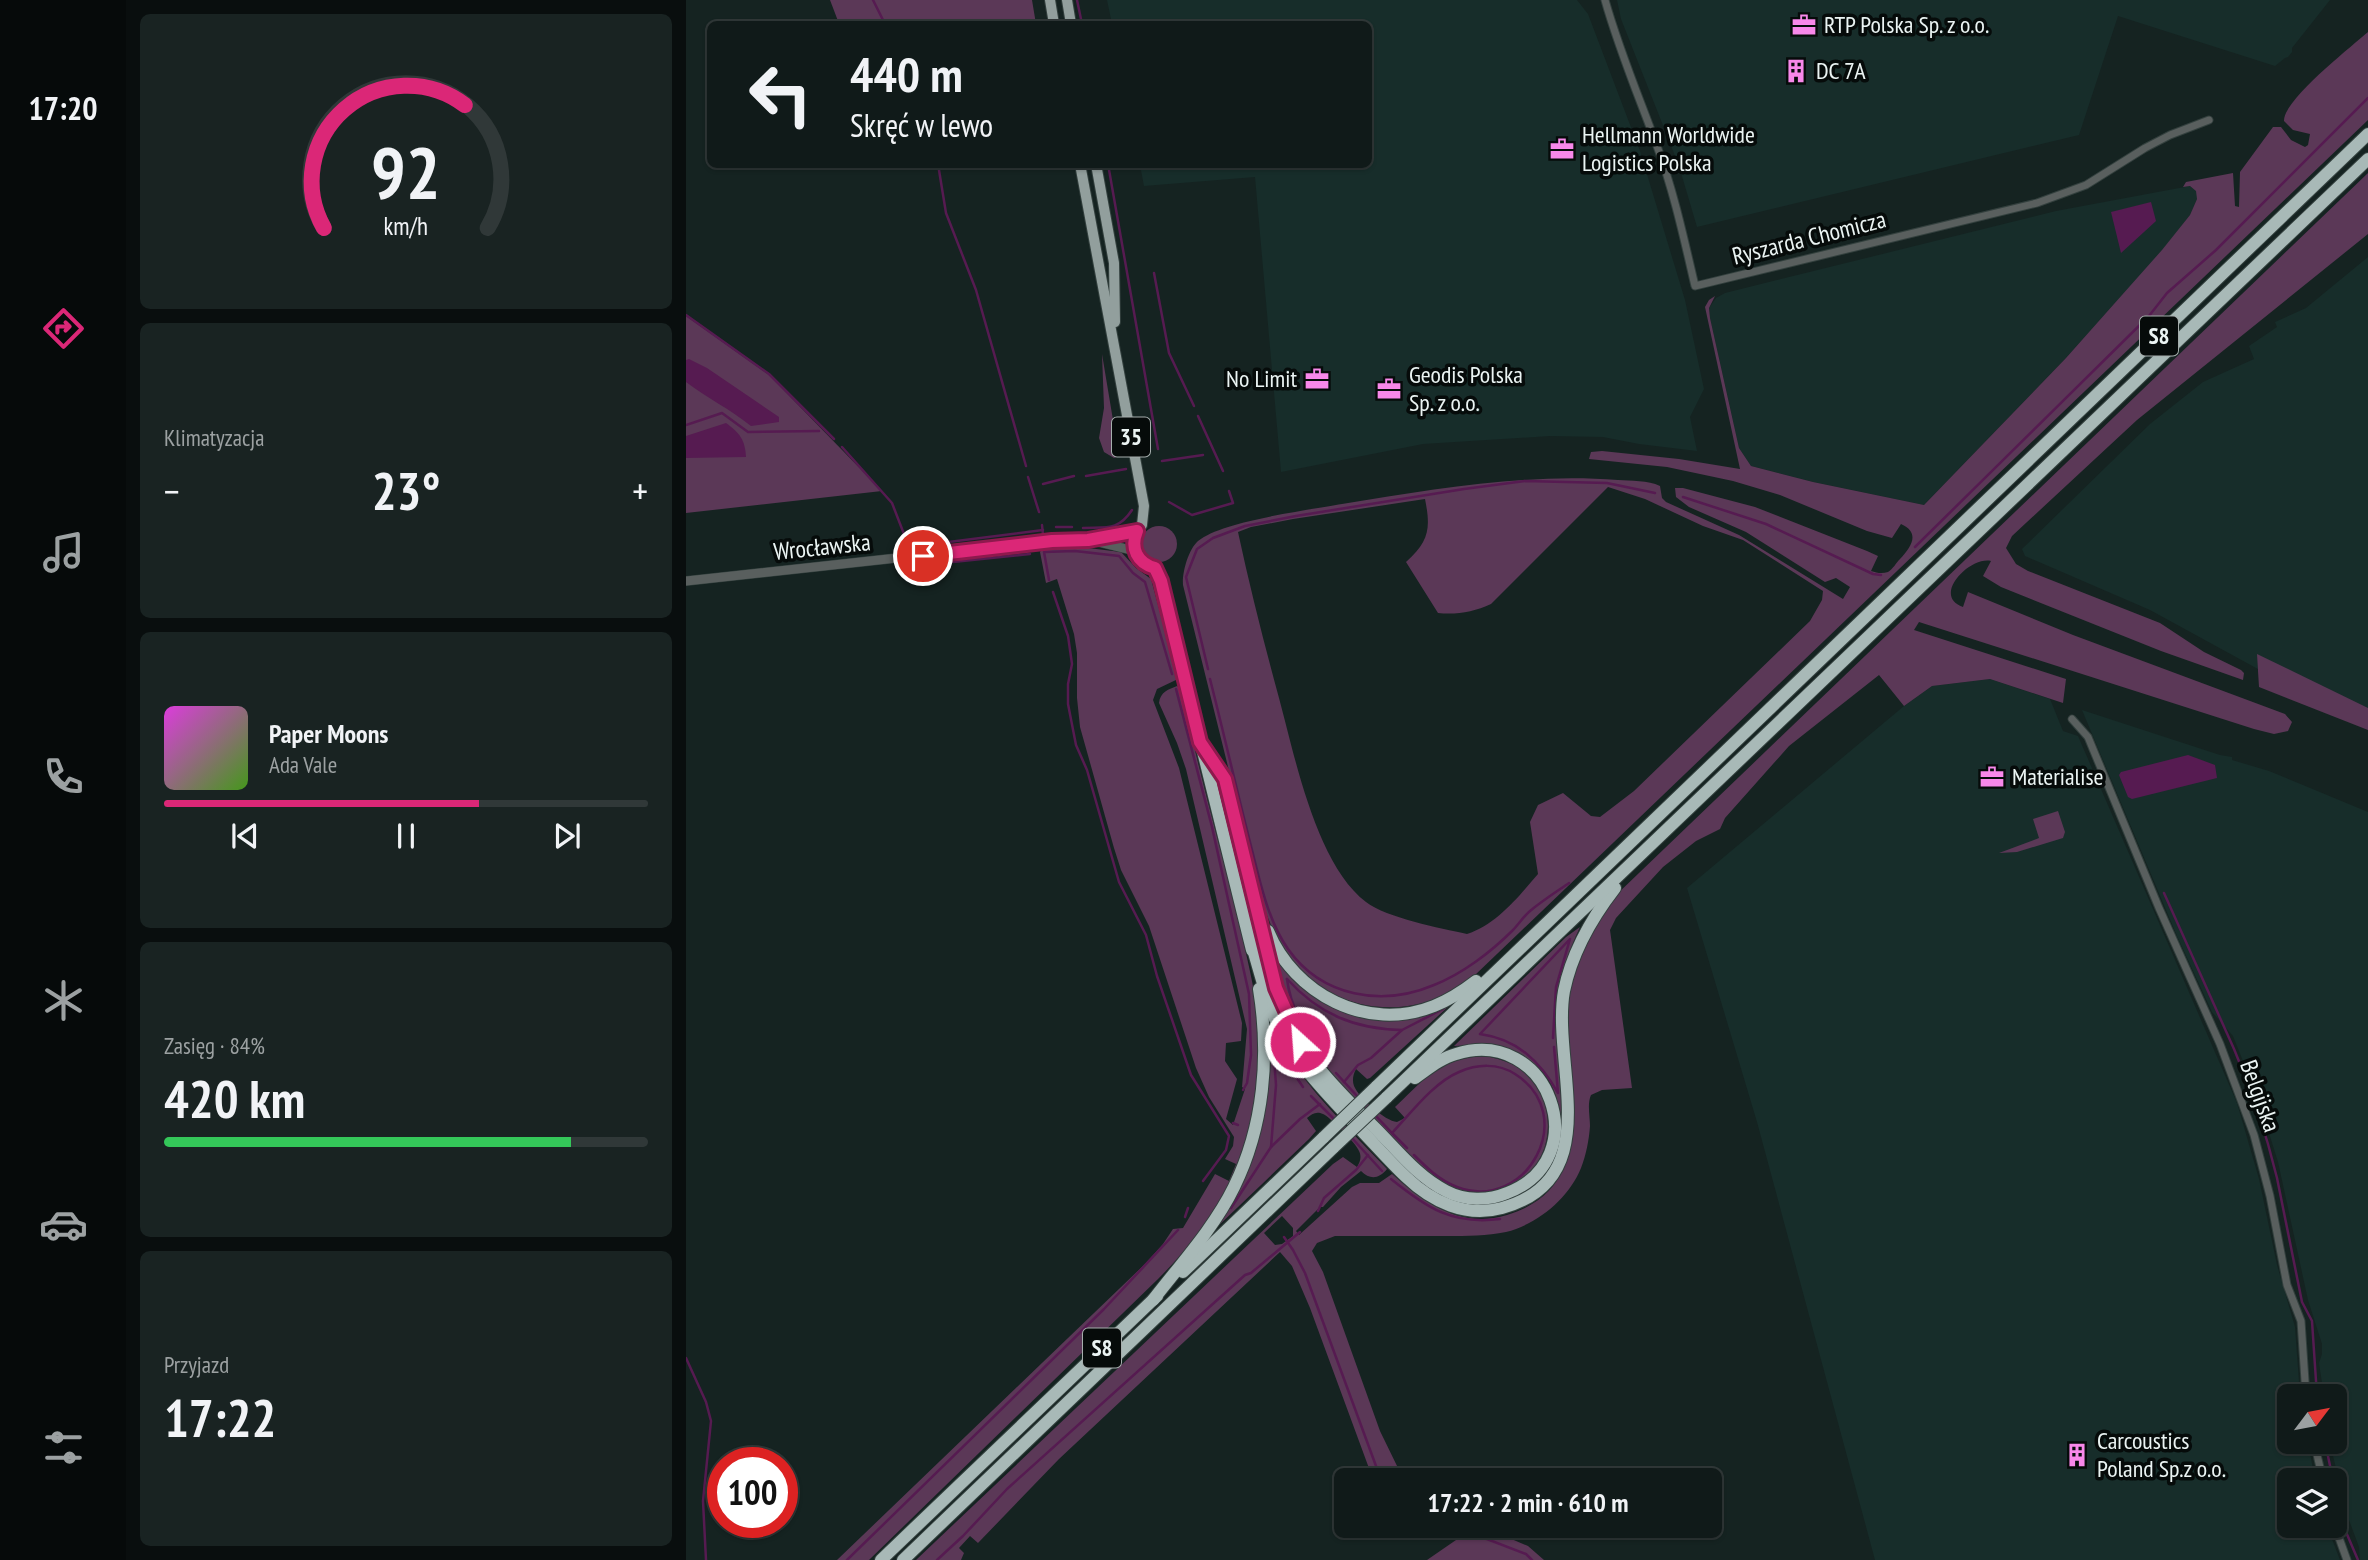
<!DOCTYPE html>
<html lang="pl">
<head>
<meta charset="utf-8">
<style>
	body { margin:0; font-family:"PT Sans Narrow",sans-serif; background:#192322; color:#f1f3f6; height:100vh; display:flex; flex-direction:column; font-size:26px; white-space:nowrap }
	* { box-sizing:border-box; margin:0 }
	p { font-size:23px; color:#9ca1a2 }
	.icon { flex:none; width:38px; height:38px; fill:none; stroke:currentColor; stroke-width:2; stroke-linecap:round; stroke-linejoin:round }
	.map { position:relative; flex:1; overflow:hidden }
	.drawer { display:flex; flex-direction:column; gap:14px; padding:14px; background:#090e0e; width:560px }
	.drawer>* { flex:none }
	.top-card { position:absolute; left:21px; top:21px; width:665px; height:147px; border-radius:10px; box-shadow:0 2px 5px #0004,0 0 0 2px #303838; background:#101a19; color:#f1f3f6; overflow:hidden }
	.needle { width:46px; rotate:58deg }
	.buttons { position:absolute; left:1591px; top:1384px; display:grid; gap:14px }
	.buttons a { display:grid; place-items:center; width:70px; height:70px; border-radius:10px; background:#101a19; box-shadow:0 2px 5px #0004,0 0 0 2px #303838; font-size:35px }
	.speed { position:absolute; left:21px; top:1447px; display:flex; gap:14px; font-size:35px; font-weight:700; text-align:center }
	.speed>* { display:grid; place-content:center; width:91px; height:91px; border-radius:50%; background:#101a19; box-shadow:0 2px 5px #0004,0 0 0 2px #303838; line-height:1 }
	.speed .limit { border:10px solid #d22; background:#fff; color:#111 }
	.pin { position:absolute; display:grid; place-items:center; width:60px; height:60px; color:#fff; margin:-30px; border:4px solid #fff; border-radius:50%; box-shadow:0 2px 7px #0007 }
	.me { position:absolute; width:77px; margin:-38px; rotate:334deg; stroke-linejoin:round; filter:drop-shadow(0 0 5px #0008) }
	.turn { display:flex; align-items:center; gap:24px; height:147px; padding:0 28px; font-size:32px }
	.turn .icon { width:91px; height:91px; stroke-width:2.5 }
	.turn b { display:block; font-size:49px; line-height:60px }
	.big { font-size:52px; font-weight:600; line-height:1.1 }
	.drawer .widget { flex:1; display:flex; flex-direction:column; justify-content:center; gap:10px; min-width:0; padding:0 24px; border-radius:10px; background:#192322 }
	.drawer .dial { align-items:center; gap:0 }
	.dial svg { height:182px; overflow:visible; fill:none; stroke:#303838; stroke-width:7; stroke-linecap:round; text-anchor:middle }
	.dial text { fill:#f1f3f6; stroke:none }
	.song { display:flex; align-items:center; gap:21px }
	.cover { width:84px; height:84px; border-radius:10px; background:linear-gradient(135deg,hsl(300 70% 55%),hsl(100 70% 35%)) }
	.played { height:7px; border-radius:4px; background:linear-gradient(90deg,#db2777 65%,#303838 65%) }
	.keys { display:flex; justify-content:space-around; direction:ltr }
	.heat { display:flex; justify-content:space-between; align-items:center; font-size:38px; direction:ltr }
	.charge { height:10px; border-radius:5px; background:linear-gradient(90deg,#34c759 84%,#303838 0) }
	.trip { position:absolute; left:648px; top:1468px; width:388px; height:70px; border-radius:10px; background:#101a19; box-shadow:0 2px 5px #0004,0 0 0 2px #303838; font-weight:600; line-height:70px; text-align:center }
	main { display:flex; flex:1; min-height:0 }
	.dock { display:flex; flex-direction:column; width:126px; justify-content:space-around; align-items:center; background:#060a0a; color:#9ca1a2 }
	.dock .icon { width:49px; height:49px }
	.dock .selected { color:#db2777 }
	.dock b { font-size:32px; color:#f1f3f6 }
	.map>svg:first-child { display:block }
	.built { fill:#172d2a }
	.green { fill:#5b3857; fill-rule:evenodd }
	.water { fill:#561b51 }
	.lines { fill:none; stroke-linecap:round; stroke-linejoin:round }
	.stream { stroke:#561b51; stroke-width:2.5 }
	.minor-casing { stroke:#33403e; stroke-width:9 }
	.tertiary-casing { stroke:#33403e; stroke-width:10 }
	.primary-casing { stroke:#33403e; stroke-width:12 }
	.motorway-casing { stroke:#33403e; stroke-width:14 }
	.minor { stroke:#595f5e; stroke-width:7 }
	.tertiary { stroke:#595f5e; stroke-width:9 }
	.primary { stroke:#929f9d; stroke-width:10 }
	.motorway { stroke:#a8b9b7; stroke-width:12 }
	.motorway-bridge-casing { stroke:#33403e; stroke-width:14; stroke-linecap:butt }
	.motorway-bridge { stroke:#a8b9b7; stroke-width:12 }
	.route-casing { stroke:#8e194d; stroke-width:18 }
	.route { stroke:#db2777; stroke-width:12 }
	.labels { text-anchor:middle; stroke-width:7; stroke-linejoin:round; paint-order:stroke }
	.shield { fill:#060b0a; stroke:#a6aead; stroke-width:2 }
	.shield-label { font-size:23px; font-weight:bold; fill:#ebf4f3 }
	.poi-label { font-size:24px; fill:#ebf4f3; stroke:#060b0a; text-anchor:start }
	.street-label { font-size:24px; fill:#ebf4f3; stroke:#060b0a }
</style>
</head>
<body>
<main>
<nav class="dock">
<b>17:20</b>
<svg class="icon selected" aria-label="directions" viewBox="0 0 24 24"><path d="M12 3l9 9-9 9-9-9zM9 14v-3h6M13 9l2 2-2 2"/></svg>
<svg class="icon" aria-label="music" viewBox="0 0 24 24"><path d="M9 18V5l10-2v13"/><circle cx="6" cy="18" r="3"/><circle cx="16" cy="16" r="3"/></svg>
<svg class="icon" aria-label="phone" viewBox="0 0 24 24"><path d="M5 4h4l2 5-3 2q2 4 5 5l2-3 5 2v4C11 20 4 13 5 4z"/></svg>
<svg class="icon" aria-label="climate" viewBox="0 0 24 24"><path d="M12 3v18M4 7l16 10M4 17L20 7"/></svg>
<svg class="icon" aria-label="car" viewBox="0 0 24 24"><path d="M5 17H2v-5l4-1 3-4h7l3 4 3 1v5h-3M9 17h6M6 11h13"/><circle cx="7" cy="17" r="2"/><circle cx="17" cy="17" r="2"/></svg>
<svg class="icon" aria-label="filters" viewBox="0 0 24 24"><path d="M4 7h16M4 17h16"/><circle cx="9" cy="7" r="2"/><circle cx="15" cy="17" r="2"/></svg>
</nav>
<section class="drawer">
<div class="widget dial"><svg viewBox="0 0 100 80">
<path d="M14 69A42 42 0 1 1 86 69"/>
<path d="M14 69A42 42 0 0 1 76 15" stroke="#db2777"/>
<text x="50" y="56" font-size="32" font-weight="700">92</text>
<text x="50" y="72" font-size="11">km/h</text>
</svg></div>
<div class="widget"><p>Klimatyzacja</p>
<div class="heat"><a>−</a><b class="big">23°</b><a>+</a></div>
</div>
<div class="widget">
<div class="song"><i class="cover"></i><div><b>Paper Moons</b><p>Ada Vale</p></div></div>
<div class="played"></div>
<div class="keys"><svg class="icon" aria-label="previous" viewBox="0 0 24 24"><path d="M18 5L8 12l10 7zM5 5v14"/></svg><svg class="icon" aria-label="pause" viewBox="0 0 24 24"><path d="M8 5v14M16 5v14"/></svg><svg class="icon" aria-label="next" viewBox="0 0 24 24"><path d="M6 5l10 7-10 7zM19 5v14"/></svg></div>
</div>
<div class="widget"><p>Zasięg · 84%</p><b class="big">420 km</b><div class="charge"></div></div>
<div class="widget"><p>Przyjazd</p><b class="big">17:22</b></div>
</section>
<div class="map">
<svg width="1682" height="1560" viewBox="0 0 1682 1560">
	<rect width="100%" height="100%" fill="#152321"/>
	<g class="built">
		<path d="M421,0H891L902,14L954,151L999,300L1018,389L1004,417L1011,451L953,444L917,437L864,436L737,444L595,472L569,177L458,186L454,165L682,164V24H426Z"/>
		<path d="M931,0H1644L1606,48V52L1602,57L1599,58L1589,66L1432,16L1393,135L1011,227L993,166L935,19Z"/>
		<path d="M1504,186L1511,191V199L1504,215L1476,251L1380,358L1238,505L1127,482L1065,466L1053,448L1024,318L1023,308L1030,298L1039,293L1370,211Z"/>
		<path d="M1682,257V724L1647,710L1464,610L1339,556L1336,549L1464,424L1517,382L1568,359L1563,346L1591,327L1589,322L1620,308Z"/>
		<path d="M1304,679L1364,699L1377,731L1392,736L1551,1103L1573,1179L1591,1265L1609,1327L1614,1396H1603V1442H1622L1629,1480H1603V1526H1641L1654,1560H1189L1071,1122L1001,888L1218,706L1246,686Z"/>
		<path d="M1396,710L1534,755L1546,757V760L1583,771L1682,812V1560H1674L1673,1547L1663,1520L1645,1448L1644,1442H1648V1396H1638L1633,1363L1636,1354V1344L1622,1300L1592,1162L1573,1101L1547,1036L1526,1012L1491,936Z"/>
	</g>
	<g class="green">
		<path d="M144,0H346L350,24H138L152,21Z"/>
		<path d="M1682,32V120L788,976C776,984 764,993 751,998C698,1020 635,1002 601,956C588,936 580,914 573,892L497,585C496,573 502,550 512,541C536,521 623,510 656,504C748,489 839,473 932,480C945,481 962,480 974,486L976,498L980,502L1053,535L1157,599L1164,587L1150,578L1139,582L1060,532L1003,507L990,497L989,488H997L1069,507L1181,551L1192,556L1185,571C1191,573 1196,574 1202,572C1207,569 1210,563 1214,559C1225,547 1235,533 1215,524L1206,538L1181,531L1094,495L1047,481L981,467L903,459L905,452L916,451L993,459L1054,469L1019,307L1023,300L1029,296L1023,308L1024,318L1053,448L1065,466L1127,482L1238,505L1380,358L1476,250L1504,215L1511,199L1510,191L1504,186L1497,187L1500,182L1547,173L1549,206L1553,207L1554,172L1587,127H1595L1605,140L1619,147L1622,145L1624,134L1607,130L1598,121C1597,100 1665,47 1682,32ZM922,487L959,499L1017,526L1057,540L1137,591L1136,600L1124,621L948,791L914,817L905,816L877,793L852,805L844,822L852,874C832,897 811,924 781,934C754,928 701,918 680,902C630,864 609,757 593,698C578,643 564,588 552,532L565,527L607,519L739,499C745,529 743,541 720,562L752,613C770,615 788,612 805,604Z"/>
		<path d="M1682,173V234L1451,420L1326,536L1320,548L1330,564L1342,571L1474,623L1518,652L1555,670L1558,673L1557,680L1475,651L1315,587L1297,576L1305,561C1284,556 1245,596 1277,607L1282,592L1387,635L1599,714L1606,722L1602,731L1588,734L1568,729L1233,622L1228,630L1380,679L1377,703L1304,679L1246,686L1218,706L1193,675L1103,746L1039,818L1034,829L1010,841L977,867L930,918L924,930L946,1088L916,1090L905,1095C901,1104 904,1116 904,1126C903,1140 900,1155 895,1168C883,1198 852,1224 820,1232C801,1236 781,1236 761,1236C724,1236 686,1236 649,1236L631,1243L626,1251L637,1272L694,1431L712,1468L722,1480H691L684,1471L624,1308L606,1266L594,1252L373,1459L292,1543L284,1536L273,1548L278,1553L275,1560H230L647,1164L657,1157L671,1167C674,1162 676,1157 673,1151C670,1143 644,1117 637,1114C630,1111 626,1114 621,1118L630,1131L623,1139L529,1229L579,1108L584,1052L583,1021C610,1080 658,1123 701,1169C693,1179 684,1180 675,1171L655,1187L637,1207H634L610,1231L613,1235L666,1187L674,1183H693L706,1174C739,1203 774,1229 821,1215C923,1184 873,1073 883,999C888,960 907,930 928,897ZM596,1216L607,1228V1236L596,1244L589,1245L578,1233Z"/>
		<path d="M0,316L83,375L196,491L0,513Z"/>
		<path d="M416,354L433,456L428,458L418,452L413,438L418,408Z"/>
		<circle cx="473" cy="544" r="18"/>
		<path d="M394,547L435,552L450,568L465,579L492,679L471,689L467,700L493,768L556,1023L555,1041L540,1043L539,1061L551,1079L540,1119L547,1125L559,1089L556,1087L561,1029L500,769L491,743L473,703C474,692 483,689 491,686L496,690C511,768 534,845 553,922C561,960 572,998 573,1037C575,1091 563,1148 537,1196C520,1227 497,1254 472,1279L183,1560H151L459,1264L477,1244L487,1229L497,1228L529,1174L543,1181L550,1164L539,1159L547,1146L548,1137L523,1097L510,1068L463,926L435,870L428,848L394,727L391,698V653L388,634L371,579L360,583L354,552L356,549Z"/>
		<path d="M481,579L582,978C602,1044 633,1077 680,1126C703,1150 727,1182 758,1197C863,1248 927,1076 814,1047C798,1042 783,1046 768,1046L880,937L894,927C880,957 871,986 870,1019C868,1072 896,1138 852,1182C840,1195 824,1203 806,1206C773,1212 743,1194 720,1172C701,1153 684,1133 665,1114C644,1092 623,1071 607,1045C596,1026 589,1006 582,986Z"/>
		<path d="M1571,654L1682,708V730L1573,687Z"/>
		<path d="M1372,811L1379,832L1377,838L1331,852L1313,853L1353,838L1347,819Z"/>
		<path d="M587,955L618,989L655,1010L763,1006L684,1078L681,1079L670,1069C667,1075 666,1080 668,1086C673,1098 699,1121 711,1122L719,1118L709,1107C734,1084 749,1062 787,1057C797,1056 803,1056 812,1059C824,1063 836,1067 844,1077C873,1111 867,1166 825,1185C819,1188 812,1192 805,1193C791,1194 777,1194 764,1188C738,1176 719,1151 700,1131C669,1099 632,1067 611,1026C600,1003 594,979 587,955Z"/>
		<path d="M745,1526H795L842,1546L858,1560H741L770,1540Z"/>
	</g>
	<g class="water">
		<path d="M1465,202L1470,221L1435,253L1425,212Z"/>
		<path d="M3,359L21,368L93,417V422L65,426C44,409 21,398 0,382V360Z"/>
		<path d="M40,423C54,433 59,440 60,457L0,458V436Z"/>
		<path d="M1502,755L1529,765L1531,778L1446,799L1442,797L1433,775L1435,772Z"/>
	</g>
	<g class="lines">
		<g class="stream">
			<path d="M187,0L199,24"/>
			<path d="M391,0L396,24"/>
			<path d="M252,164L260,213L290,290L340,466"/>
			<path d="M422,164L472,449"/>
			<path d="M468,273L483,353L508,406"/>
			<path d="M0,315L83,374L148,439"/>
			<path d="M512,416L537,471"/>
			<path d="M0,425L36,413L62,432L133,431"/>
			<path d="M156,447L206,503L223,547L357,530"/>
			<path d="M476,461L517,455"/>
			<path d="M400,476L440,469"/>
			<path d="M342,477L353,512"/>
			<path d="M357,484L388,476"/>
			<path d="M997,497L1080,524L1187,574L1195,575"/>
			<path d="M483,502L506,515L547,503L543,491"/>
			<path d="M356,525L357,535"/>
			<path d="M370,527H386"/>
			<path d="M397,528C421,527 432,531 446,510"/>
			<path d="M1229,547L1463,316L1481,293L1530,250L1682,98"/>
			<path d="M267,562L344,554"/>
			<path d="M363,580L358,552L389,551L433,556L447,573L459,582L486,674"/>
			<path d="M367,592L382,636L386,664L382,684V704L390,745L401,770L433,882L460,935L471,976L505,1075L543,1136L540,1150L517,1181"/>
			<path d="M522,669L500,577L511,549L527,538L559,526L610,516L778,489L839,481L921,483L969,493"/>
			<path d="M524,679C539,738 552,796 567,854C575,886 583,922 602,949C636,997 696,1007 748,985C776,974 805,952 826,931C832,925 837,917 844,911C856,901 870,892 883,883"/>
			<path d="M490,689L526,827L563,994L565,1055L561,1083L557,1090"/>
			<path d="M1478,893L1548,1049L1567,1096L1582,1144L1591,1178L1616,1302L1626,1321L1631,1396"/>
			<path d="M601,979C633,1014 668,1029 716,1030"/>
			<path d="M601,979C605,1010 623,1040 643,1064"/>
			<path d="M867,1038L870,987L884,939L794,1034C831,1039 854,1061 872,1093L868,1047"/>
			<path d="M587,1043L590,1085L585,1147L614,1119L634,1104"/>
			<path d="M589,1046L617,1087"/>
			<path d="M650,1073L672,1097"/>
			<path d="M658,1082L672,1065L685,1058L716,1030L757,1009"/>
			<path d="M625,1096L648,1119"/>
			<path d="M689,1115L706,1133"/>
			<path d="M547,1123L552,1125"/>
			<path d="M665,1137L696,1171"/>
			<path d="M721,1148L706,1133C725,1113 747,1083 773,1072C791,1064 812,1063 829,1074C894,1115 841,1213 771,1187C753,1180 741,1168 728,1155"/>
			<path d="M705,1179C741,1208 766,1225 814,1219"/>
			<path d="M545,1208L585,1147"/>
			<path d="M632,1211L638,1198L670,1170L682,1155"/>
			<path d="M499,1217L502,1208"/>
			<path d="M598,1237L607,1250L619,1273L690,1466L703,1480"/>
			<path d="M0,1358L20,1402L25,1421L17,1501L20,1560"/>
			<path d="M1639,1442L1647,1480"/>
			<path d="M1648,1488L1660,1532L1672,1560"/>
			<path d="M767,1526L840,1554L846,1560"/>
			<path d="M161,1560L418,1309L492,1230"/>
			<path d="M251,1560L277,1536L321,1489L559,1275L565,1273L614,1232"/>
		</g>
		<g class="minor-casing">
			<g id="minor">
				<path d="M919,0C933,50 953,97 971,146C988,192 998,239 1009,286L1351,203L1400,185L1459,148L1484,135L1523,120"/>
				<path d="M1386,719L1402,737L1473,908L1534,1044L1568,1135L1584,1196L1601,1285L1615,1321L1620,1396"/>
				<path d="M1628,1442L1637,1480"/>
				<path d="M1648,1524L1661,1560"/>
			</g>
		</g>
		<g class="tertiary-casing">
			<g id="tertiary">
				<path d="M408,541L449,551"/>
				<path d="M0,581L366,541L402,540L451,531"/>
			</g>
		</g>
		<g class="primary-casing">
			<g id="primary">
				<path d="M364,0L368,24"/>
				<path d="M381,0L385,24"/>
				<path d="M394,164L458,506L456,525L449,535L448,546L456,562L469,568"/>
				<path d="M410,164L428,263L429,322"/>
			</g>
		</g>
		<g class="motorway-casing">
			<g id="motorway">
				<path d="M469,568L475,581L566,950"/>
				<path d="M515,742C522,754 531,765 538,777C546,794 548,816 552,834C567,894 578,966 604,1022C623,1064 657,1095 689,1128C711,1150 732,1177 760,1191C779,1201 802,1201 821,1193C911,1159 863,1025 770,1054C755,1058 742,1069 729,1078"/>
				<path d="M582,931C608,994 681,1033 748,1006C763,1000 777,991 790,981"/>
				<path d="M565,943C573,968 579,995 589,1019C607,1060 638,1091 669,1124C686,1141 702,1160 720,1177C746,1202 780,1218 816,1208C922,1179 865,1064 878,991C886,952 905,919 929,888"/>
				<path d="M690,1087L1682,134"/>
				<path d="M700,1098L1682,159"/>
				<path d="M497,1272L638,1137"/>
				<path d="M467,1300C494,1265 528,1228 548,1187C578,1126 584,1056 573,989"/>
				<path d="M195,1560L471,1296"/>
				<path d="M217,1560L648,1147"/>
			</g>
		</g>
		<use href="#minor" class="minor"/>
		<use href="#tertiary" class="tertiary"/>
		<use href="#primary" class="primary"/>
		<use href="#motorway" class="motorway"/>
		<g class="motorway-bridge-casing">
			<g id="motorway-bridge">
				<path d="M638,1137L690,1087"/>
				<path d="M648,1147L700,1098"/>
			</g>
		</g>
		<use href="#motorway-bridge" class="motorway-bridge"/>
	</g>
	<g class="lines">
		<g class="route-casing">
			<path id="route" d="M237,556L366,541L402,540L451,531C444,548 451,563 469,568L475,581L514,742L539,779L590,988L614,1042"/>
		</g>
		<use href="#route" class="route"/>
	</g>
	<defs>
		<g id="office-bare" transform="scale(1.89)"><path d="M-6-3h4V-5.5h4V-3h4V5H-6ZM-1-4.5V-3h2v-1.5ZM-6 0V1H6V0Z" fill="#f888ea" stroke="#060b0a" stroke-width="2.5" paint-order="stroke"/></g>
		<g id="building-bare" transform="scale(1.89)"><path d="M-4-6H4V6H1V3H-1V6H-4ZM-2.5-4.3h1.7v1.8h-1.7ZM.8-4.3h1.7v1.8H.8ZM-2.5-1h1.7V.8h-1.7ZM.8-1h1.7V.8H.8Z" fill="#f888ea" stroke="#060b0a" stroke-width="2.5" paint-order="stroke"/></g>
	</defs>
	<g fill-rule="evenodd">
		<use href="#office-bare" x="1118" y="25"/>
		<use href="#building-bare" x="1110" y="71"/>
		<use href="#office-bare" x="876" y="149"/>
		<use href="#office-bare" x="631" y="379"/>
		<use href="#office-bare" x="703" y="389"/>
		<use href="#office-bare" x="1306" y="777"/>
		<use href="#building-bare" x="1391" y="1455"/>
	</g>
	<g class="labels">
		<g class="shield">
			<rect x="1454" y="316.5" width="38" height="39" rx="5"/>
			<rect x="426" y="417.5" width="38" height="39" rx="5"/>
			<rect x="397" y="1328.5" width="38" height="39" rx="5"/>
		</g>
		<g class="shield-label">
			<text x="1473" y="344">S8</text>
			<text x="445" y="445">35</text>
			<text x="416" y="1356">S8</text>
		</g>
		<g class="poi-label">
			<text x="1138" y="33">RTP Polska Sp. z o.o.</text>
			<text x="1130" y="79">DC 7A</text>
			<text x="896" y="143">Hellmann Worldwide<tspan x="896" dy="28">Logistics Polska</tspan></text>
			<text x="723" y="383">Geodis Polska<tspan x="723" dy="28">Sp. z o.o.</tspan></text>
			<text x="611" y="387" text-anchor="end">No Limit</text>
			<text x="1326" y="785">Materialise</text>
			<text x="1411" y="1449">Carcoustics<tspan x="1411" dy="28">Poland Sp.z o.o.</tspan></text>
		</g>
		<g class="street-label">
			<text transform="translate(1123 238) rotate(-14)" y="8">Ryszarda Chomicza</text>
			<text transform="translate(136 547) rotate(-6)" y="8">Wrocławska</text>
			<text transform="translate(1574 1096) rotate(70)" y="8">Belgijska</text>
		</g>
	</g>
</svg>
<div class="buttons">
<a><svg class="needle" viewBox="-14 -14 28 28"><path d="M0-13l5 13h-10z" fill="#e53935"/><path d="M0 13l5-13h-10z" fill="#9ca1a2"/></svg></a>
<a><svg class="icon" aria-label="layers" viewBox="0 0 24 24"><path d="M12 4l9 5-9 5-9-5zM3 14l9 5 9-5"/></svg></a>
</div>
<div class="speed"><div class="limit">100</div></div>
<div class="pin" style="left:237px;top:556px;background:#d93025"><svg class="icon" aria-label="arrive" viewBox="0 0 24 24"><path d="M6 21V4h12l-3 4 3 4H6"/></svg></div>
<svg class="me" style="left:614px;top:1042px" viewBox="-20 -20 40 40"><circle r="17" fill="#db2777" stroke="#fff" stroke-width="3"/><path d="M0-11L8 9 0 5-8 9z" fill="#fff"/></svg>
<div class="trip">17:22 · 2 min · 610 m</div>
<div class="top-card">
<div class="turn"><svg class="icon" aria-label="left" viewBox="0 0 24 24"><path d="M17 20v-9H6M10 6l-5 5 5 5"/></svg><div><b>440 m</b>Skręć w lewo</div></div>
</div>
</div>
</main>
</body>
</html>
